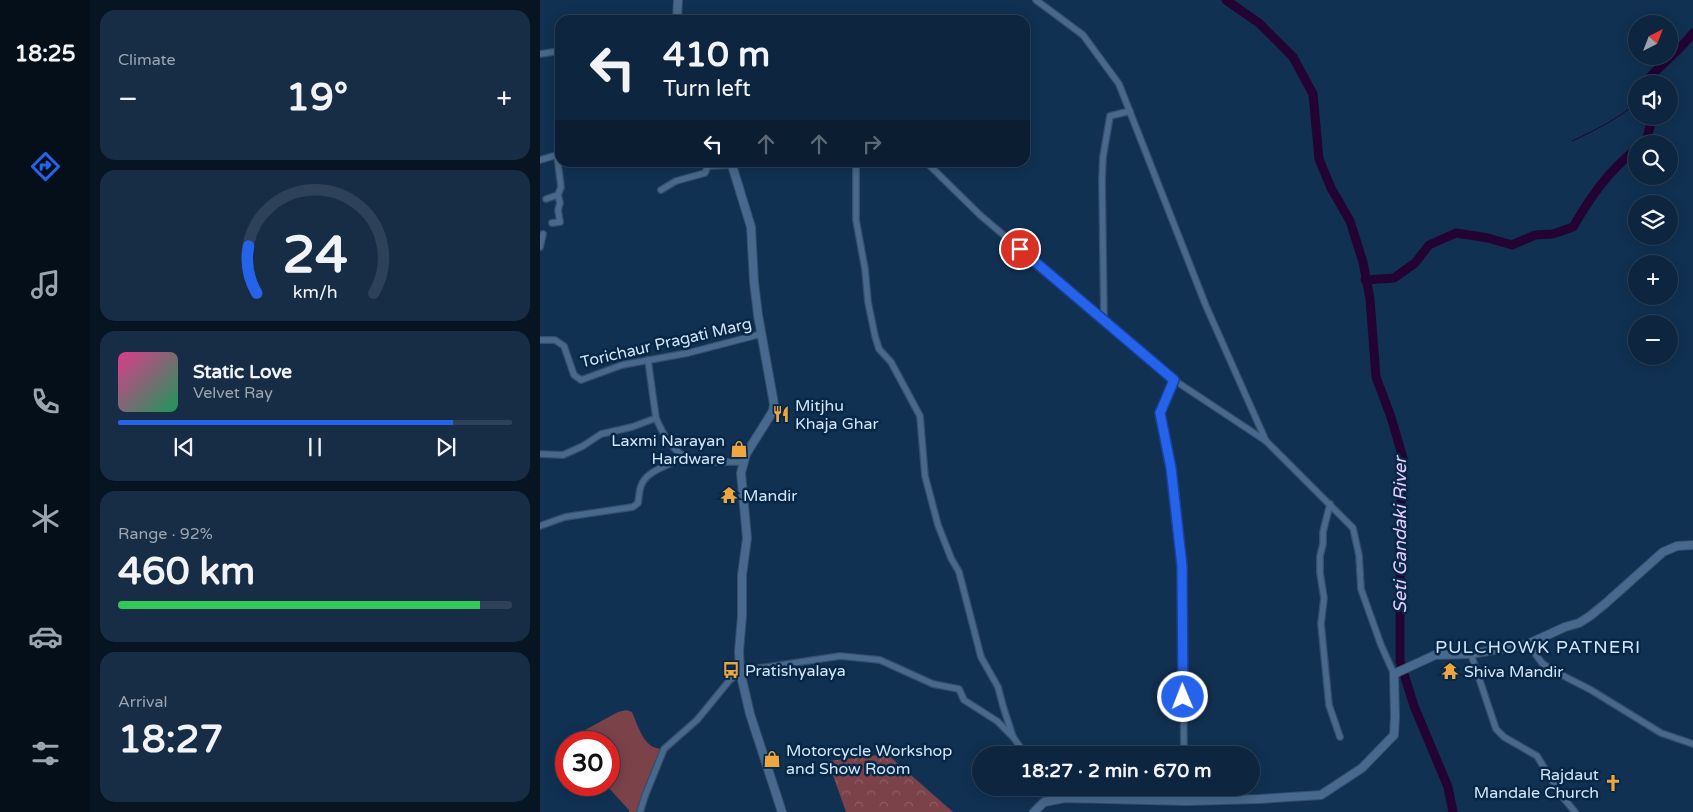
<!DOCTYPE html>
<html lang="en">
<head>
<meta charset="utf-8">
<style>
	body { margin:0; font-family:"Varela Round",sans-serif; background:#162d45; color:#f1f3f6; height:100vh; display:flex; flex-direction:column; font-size:19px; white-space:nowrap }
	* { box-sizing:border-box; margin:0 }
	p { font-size:16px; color:#9aa5b0 }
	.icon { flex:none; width:28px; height:28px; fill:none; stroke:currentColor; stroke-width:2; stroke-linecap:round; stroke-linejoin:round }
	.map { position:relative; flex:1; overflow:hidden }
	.sheet { display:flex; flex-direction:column; gap:10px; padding:10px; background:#071422; width:450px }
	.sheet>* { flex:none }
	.banner { position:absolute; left:15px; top:15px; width:475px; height:152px; border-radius:15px; box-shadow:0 2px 12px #0003,0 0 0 1px #2d4258; background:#0d253e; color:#f1f3f6; overflow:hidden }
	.needle { width:32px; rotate:42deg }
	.buttons { position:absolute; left:1088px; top:15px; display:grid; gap:10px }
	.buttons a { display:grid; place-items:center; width:50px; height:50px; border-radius:50%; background:#0d253e; box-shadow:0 2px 12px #0003,0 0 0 1px #2d4258; font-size:25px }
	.speed { position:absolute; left:15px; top:731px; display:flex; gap:10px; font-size:25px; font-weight:700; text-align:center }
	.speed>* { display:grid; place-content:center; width:65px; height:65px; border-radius:50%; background:#0d253e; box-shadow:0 2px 12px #0003,0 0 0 1px #2d4258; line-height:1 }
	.speed .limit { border:8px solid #d22; background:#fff; color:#111 }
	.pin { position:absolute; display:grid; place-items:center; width:42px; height:42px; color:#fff; margin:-21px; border:2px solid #fff; border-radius:50%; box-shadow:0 1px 5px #0007 }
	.me { position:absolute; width:55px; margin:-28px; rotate:359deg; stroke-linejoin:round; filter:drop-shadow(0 0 4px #0008) }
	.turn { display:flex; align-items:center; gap:18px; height:105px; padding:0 25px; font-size:22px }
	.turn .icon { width:65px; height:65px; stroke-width:2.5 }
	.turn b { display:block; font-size:35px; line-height:42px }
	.lanes { display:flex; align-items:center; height:48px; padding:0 25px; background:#0003; justify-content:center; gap:25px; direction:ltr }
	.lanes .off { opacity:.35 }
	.big { font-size:38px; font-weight:700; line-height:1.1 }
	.sheet .widget { flex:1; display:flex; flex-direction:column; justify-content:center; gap:8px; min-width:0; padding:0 18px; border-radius:15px; background:#162d45 }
	.sheet .dial { align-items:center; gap:0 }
	.dial svg { height:130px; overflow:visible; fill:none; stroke:#2d4258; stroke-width:7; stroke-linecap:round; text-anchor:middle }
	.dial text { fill:#f1f3f6; stroke:none }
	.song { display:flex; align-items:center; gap:15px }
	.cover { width:60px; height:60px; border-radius:8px; background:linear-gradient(135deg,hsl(330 70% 55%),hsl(150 70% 35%)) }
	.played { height:5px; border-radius:2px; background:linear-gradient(90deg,#2563eb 85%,#2d4258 85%) }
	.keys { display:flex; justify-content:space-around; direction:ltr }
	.heat { display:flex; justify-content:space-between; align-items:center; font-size:28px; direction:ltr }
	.charge { height:8px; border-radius:4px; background:linear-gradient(90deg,#34c759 92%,#2d4258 0) }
	.trip { position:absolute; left:432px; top:746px; width:288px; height:50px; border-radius:25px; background:#0d253e; box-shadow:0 2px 12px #0003,0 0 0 1px #2d4258; font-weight:700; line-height:50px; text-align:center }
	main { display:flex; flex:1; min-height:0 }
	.dock { display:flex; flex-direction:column; width:90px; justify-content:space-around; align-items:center; background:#050f19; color:#9aa5b0 }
	.dock .icon { width:35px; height:35px }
	.dock .current { color:#2563eb }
	.dock b { font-size:22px; color:#f1f3f6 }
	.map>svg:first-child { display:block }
	.green { fill:#7b424a }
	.forest { fill:url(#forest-crowns) }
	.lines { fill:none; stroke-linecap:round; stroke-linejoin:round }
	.stream { stroke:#230333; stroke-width:1 }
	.river { stroke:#230333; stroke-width:9 }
	.street-casing { stroke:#374d69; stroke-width:8 }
	.secondary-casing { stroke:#374d69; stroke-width:10 }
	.street { stroke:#47698d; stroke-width:5.5 }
	.secondary { stroke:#47698d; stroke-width:8 }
	.route-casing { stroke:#184099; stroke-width:12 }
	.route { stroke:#2563eb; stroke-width:9 }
	.labels { text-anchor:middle; stroke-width:5; stroke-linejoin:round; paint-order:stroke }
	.street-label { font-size:16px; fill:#d2e5fa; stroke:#062746 }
	.poi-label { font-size:16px; fill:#d2e5fa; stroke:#062746; text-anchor:start }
	.water-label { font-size:18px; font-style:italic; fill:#e6cafa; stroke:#062746 }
	.neighbourhood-label { font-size:18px; letter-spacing:1px; fill:#d2e5fa; stroke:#062746 }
</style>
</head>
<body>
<main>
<nav class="dock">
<b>18:25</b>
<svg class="icon current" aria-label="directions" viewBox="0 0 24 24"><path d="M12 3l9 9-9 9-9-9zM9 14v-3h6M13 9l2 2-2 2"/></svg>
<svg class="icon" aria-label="music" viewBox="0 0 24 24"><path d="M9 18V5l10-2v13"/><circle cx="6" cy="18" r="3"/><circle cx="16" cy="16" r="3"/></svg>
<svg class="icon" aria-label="phone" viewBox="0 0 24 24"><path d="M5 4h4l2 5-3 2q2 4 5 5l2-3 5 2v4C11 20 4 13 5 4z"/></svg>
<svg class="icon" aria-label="climate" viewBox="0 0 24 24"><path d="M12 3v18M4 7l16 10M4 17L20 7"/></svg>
<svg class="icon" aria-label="car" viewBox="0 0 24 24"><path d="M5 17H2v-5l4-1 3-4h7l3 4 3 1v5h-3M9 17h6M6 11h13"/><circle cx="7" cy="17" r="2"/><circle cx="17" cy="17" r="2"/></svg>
<svg class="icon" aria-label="filters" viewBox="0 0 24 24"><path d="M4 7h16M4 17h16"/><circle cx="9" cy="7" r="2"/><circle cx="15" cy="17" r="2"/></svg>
</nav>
<section class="sheet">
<div class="widget"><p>Climate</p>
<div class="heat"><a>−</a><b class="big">19°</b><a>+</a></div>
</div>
<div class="widget dial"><svg viewBox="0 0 100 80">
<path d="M14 69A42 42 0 1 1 86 69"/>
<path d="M14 69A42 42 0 0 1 9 40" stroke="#2563eb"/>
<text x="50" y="56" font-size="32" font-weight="700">24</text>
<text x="50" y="72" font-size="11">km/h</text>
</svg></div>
<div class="widget">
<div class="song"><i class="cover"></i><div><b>Static Love</b><p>Velvet Ray</p></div></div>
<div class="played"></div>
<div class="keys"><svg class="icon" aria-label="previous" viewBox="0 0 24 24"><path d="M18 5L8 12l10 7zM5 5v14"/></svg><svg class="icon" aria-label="pause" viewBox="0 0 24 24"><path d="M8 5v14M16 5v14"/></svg><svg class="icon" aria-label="next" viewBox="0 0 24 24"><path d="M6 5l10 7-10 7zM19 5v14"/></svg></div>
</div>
<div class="widget"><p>Range · 92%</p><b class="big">460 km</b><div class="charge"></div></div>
<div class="widget"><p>Arrival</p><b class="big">18:27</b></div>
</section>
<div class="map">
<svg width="1153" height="812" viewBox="0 0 1153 812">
	<defs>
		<pattern id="forest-crowns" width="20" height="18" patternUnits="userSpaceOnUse" patternTransform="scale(1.25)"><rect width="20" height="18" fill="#7b424a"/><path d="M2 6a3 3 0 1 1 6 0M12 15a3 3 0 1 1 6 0" fill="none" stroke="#8d5d65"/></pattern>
	</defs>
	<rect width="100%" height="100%" fill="#113152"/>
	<path class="green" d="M86,710L92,712C99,728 104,750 124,749L100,812H89V810L66,785H69V742H40L36,735L78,712Z"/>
	<path class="forest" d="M347,754L413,812H306L288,761Z"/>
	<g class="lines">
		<path class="stream" d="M1032,141C1054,131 1078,119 1096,103"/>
		<g class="river">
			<path d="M686,0L719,23L753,57L773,94L779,159L791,188L810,221L823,262L830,299L836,377L851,417L863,458L860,526V661L874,706L908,787L913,812"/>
			<path d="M1111,84L1110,77C1124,62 1141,49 1153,33"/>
			<path d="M1102,144L1106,141L1113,116"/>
			<path d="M825,280L854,278L875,263L889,245L916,233L948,238L972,245L995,235L1013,234L1033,227C1052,195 1067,173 1096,149"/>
		</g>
		<g class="street-casing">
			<g id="street">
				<path d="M496,0L543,35L579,84L666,306L726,441"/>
				<path d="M0,54L20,51"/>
				<path d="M0,160L20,154"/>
				<path d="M167,162L168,166L192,165"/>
				<path d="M316,162V220L325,269L328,302L335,336L339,349L351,362L380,416L385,476L398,525L411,558L419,572L441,657L458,687L463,706L473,737"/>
				<path d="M386,162L440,215L634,380L726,441L813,528L819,555L821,589L841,645L854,674"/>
				<path d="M121,190L136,181L165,173L168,166"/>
				<path d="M6,199L18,195"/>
				<path d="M12,223L20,222L18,210L20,203L18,195L21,187L17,155"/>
				<path d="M0,247L3,234"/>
				<path d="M564,319L562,179L563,157L570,116L590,111"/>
				<path d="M0,340H15L24,346L34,375L41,380L82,365L148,353L221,334"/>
				<path d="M108,360L116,418"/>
				<path d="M634,380L620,413L631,468L642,566L644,755"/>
				<path d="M0,454L23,455L43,446L61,434L92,427L116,418C122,432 130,448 144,456C154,463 190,462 203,462"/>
				<path d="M790,504L783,532V544L780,556V573L784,598L781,624L789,705L800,737"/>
				<path d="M0,526L25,517L93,507L98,503C99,497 99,491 101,486C106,470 131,465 144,457"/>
				<path d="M988,644L1002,663L1012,670L1051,690L1121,733L1153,744"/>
				<path d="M931,654L956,729L964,737L997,756L1021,795L1035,812"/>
				<path d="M512,788L525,798"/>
				<path d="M646,788L647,801"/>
				<path d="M100,812L105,796L124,749L157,720L189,681L200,671L300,656L340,660L393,684L419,689L424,700L457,721L473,737L486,755"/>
			</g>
		</g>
		<g class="secondary-casing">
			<g id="secondary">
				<path d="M137,20L138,0"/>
				<path d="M191,162L211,227L214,282L218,315L234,404L233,411L206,454L201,473L207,538L202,575V616L199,651L200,671L210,714L242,812"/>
				<path d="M494,812L504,802L525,798L647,801L719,799L781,795L822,768L854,735L855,717L854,674L895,655L931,654L988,644L1025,627L1039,623L1050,616L1066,603L1123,552L1137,546L1153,545"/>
			</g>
		</g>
		<use href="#street" class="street"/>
		<use href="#secondary" class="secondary"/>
	</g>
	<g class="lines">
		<g class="route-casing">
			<path id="route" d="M480,249L634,380L620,413L631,468L642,566L643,697"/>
		</g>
		<use href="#route" class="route"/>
	</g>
	<defs>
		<g id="restaurant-bare" transform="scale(1.35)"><path d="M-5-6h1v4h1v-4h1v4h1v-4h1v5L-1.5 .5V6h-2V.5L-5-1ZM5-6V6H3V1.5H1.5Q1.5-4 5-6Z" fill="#f0a63e" stroke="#062746" stroke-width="2.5" paint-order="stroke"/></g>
		<g id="shop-bare" transform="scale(1.35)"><path d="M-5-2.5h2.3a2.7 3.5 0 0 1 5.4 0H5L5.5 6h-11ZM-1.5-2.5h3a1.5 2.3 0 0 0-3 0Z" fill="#f0a63e" stroke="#062746" stroke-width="2.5" paint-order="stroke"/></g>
		<g id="temple-bare" transform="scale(1.35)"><path d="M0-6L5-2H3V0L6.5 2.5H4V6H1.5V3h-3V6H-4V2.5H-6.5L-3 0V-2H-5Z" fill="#f0a63e" stroke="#062746" stroke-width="2.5" paint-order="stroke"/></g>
		<g id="bus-bare" transform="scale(1.35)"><path d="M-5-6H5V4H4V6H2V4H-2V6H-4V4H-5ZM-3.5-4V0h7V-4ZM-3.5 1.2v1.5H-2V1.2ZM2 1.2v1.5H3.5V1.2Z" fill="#f0a63e" stroke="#062746" stroke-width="2.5" paint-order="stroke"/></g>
		<g id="church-bare" transform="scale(1.35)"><path d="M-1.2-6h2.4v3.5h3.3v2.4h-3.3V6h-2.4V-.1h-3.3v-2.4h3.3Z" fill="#f0a63e" stroke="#062746" stroke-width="2.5" paint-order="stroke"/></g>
	</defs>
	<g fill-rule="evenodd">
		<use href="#restaurant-bare" x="241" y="414"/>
		<use href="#shop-bare" x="199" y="449"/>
		<use href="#temple-bare" x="189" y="495"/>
		<use href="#bus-bare" x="191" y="670"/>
		<use href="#temple-bare" x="910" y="671"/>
		<use href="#shop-bare" x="232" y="759"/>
		<use href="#church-bare" x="1073" y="783"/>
	</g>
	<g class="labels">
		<g class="street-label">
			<text transform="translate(126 342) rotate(-13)" y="6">Torichaur Pragati Marg</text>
		</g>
		<g class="poi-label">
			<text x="255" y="411">Mitjhu<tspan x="255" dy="18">Khaja Ghar</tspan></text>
			<text x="185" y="446" text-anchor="end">Laxmi Narayan<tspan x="185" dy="18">Hardware</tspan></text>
			<text x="203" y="501">Mandir</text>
			<text x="205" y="676">Pratishyalaya</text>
			<text x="924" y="677">Shiva Mandir</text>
			<text x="246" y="756">Motorcycle Workshop<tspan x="246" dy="18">and Show Room</tspan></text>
			<text x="1059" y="780" text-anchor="end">Rajdaut<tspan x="1059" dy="18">Mandale Church</tspan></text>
		</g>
		<g class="water-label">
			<text transform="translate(860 535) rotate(-90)" y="6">Seti Gandaki River</text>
		</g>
		<g class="neighbourhood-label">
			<text x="998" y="653">PULCHOWK PATNERI</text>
		</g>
	</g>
</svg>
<div class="buttons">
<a><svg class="needle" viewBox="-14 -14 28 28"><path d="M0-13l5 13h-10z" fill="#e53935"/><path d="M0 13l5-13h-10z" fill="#9aa5b0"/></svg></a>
<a><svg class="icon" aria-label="sound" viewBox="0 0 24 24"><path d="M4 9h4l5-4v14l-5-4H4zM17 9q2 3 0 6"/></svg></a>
<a><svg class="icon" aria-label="search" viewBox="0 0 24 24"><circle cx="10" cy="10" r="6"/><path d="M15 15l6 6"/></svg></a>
<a><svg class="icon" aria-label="layers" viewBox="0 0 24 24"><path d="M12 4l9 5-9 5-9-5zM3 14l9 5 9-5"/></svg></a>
<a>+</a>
<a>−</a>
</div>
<div class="speed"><div class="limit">30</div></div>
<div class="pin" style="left:480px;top:249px;background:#d93025"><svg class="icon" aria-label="arrive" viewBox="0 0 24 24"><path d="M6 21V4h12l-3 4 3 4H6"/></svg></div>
<svg class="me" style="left:643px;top:697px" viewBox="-20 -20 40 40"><circle r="17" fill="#2563eb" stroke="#fff" stroke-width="3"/><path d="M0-11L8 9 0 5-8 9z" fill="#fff"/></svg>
<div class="trip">18:27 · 2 min · 670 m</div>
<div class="banner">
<div class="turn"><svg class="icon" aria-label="left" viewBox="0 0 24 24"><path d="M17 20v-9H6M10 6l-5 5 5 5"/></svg><div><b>410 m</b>Turn left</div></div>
<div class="lanes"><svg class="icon" aria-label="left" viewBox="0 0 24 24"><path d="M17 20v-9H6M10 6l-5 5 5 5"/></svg><svg class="icon off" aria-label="ahead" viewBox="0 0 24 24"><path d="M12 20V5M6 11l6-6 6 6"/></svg><svg class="icon off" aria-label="ahead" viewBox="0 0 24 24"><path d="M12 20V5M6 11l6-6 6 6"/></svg><svg class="icon off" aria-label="right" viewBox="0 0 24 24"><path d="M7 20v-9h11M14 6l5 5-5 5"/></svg></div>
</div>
</div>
</main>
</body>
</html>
